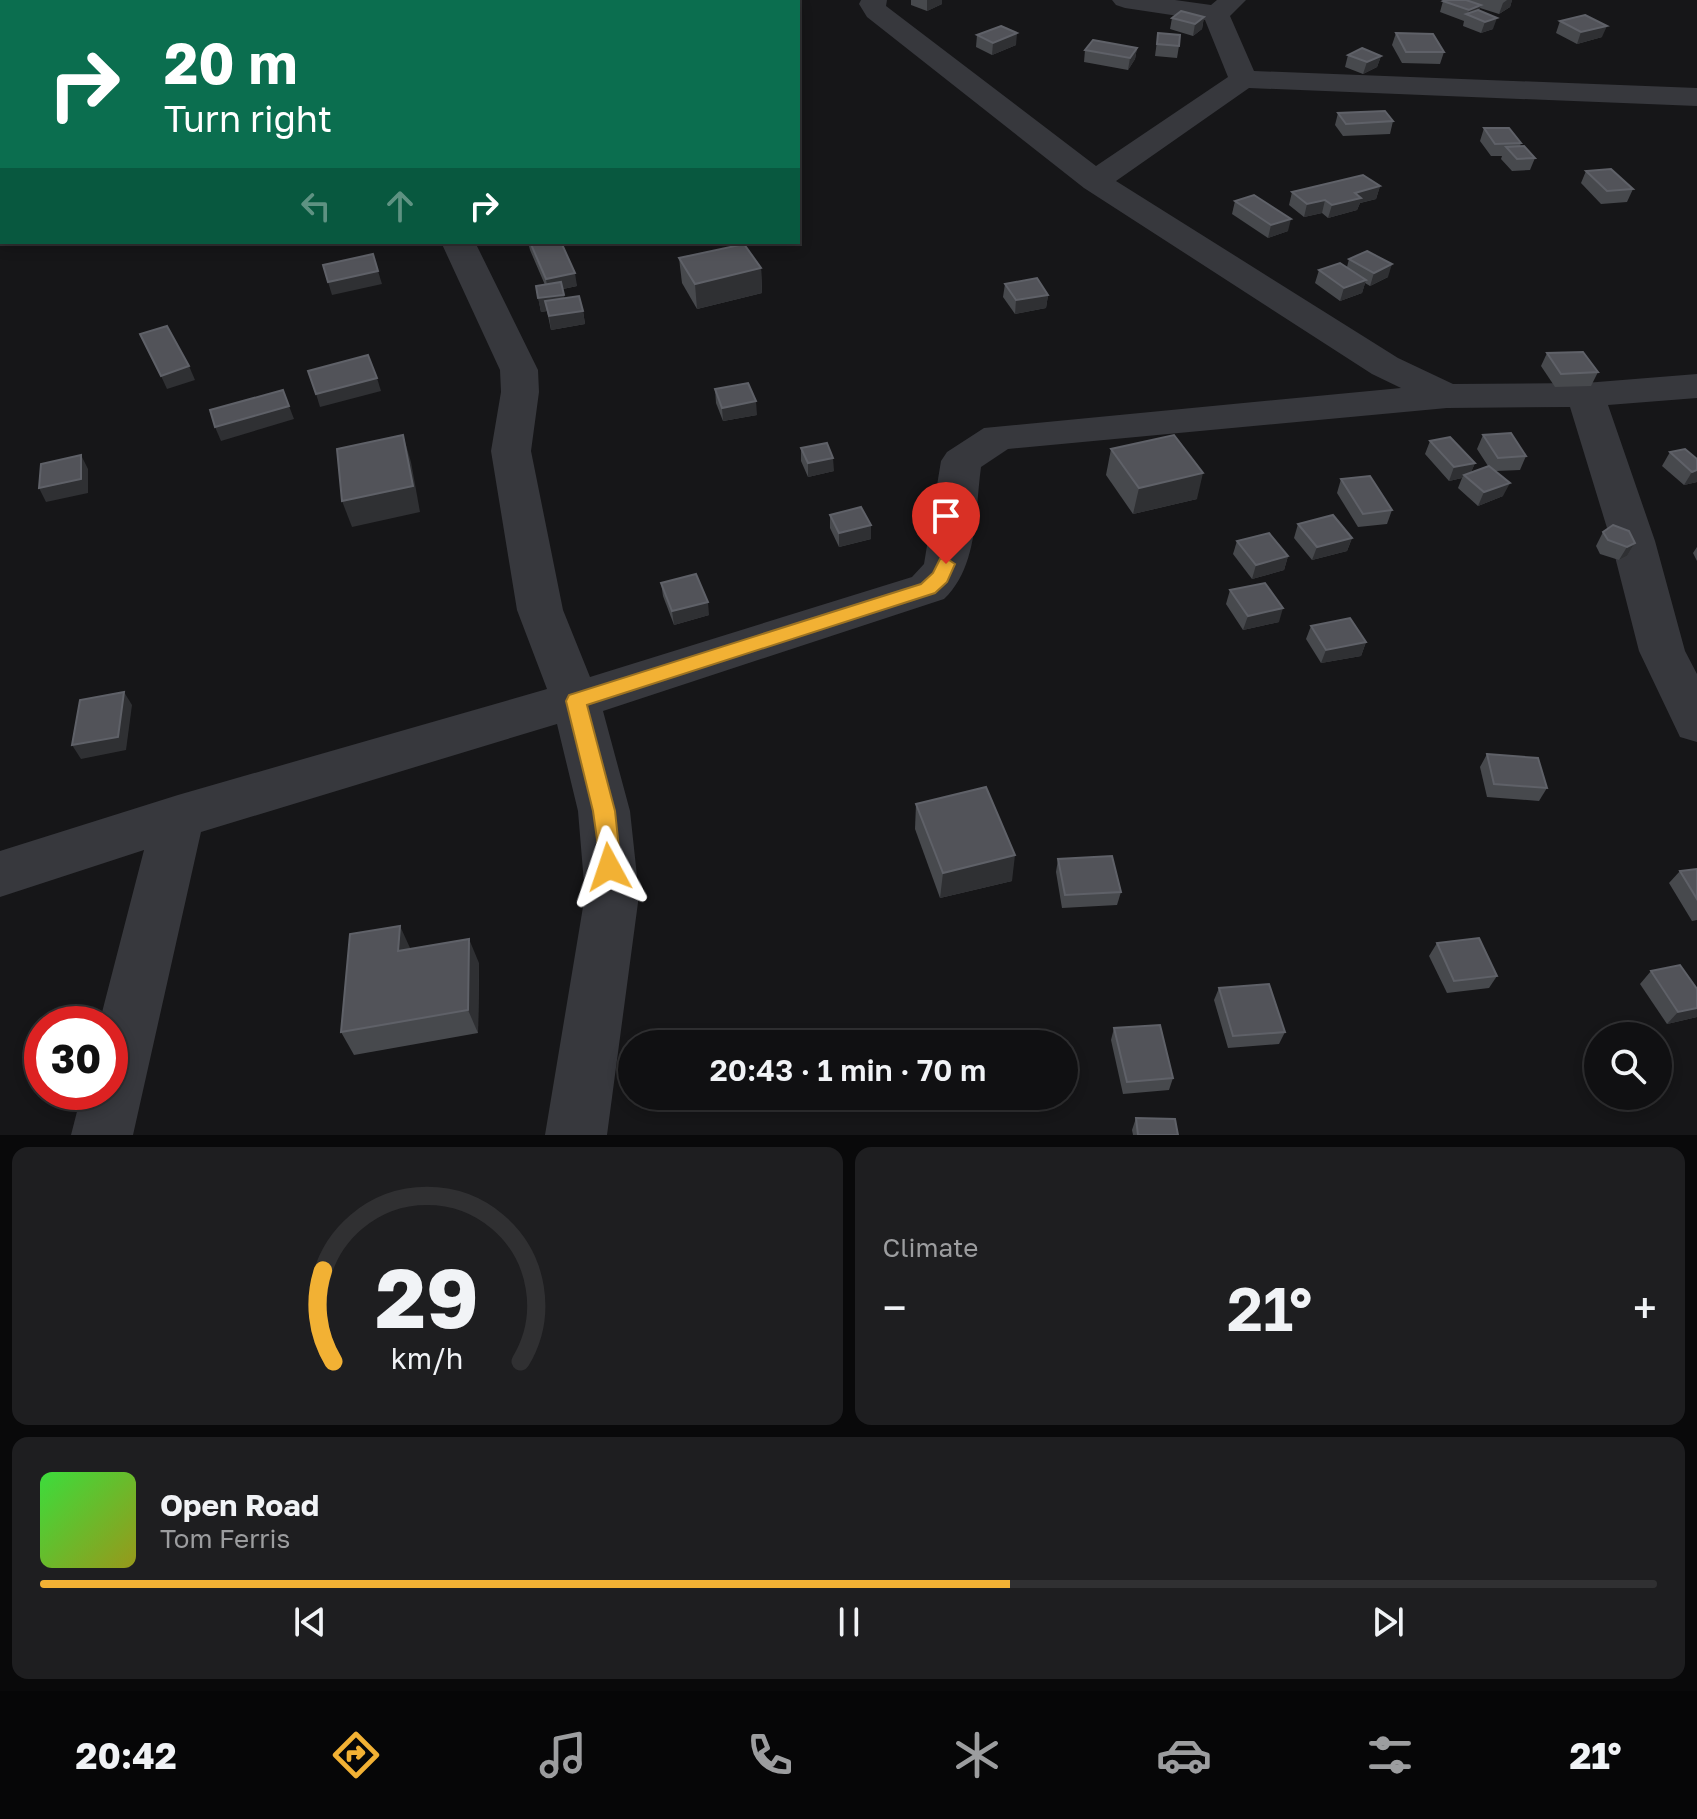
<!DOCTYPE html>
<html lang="en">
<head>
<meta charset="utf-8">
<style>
	body { margin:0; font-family:"Golos Text",sans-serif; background:#1e1e20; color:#f1f3f6; height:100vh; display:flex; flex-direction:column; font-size:30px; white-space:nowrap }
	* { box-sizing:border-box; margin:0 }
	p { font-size:26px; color:#9c9d9f }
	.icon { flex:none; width:44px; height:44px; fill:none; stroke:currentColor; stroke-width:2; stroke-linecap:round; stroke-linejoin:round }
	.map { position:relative; height:1135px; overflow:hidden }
	.details { display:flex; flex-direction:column; gap:12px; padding:12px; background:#09090a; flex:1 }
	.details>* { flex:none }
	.hud { position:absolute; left:0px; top:0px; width:800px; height:244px; box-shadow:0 4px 12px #0003,0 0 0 2px #303032; background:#0b6e4f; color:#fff; overflow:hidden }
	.buttons { position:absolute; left:1584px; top:1022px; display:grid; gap:16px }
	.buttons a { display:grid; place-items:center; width:88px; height:88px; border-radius:50%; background:#101012; box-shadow:0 4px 12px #0003,0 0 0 2px #303032; font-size:40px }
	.speed { position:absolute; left:24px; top:1006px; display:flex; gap:16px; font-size:40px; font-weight:700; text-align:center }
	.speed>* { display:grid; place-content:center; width:104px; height:104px; border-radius:50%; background:#101012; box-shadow:0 4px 12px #0003,0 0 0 2px #303032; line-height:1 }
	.speed .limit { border:12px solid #d22; background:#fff; color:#111 }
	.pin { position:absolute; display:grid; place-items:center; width:68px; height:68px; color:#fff; margin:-82px -34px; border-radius:50% 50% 50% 0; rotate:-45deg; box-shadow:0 0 8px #0007 }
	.pin .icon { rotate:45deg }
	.me { position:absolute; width:88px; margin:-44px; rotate:355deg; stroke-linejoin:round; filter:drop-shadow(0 0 6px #0008) }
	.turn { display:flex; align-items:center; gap:28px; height:168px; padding:0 32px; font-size:36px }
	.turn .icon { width:104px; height:104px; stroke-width:2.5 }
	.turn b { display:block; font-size:56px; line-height:68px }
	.lanes { display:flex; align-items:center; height:76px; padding:0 32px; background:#0003; justify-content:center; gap:40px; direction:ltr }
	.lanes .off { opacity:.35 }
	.big { font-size:60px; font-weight:600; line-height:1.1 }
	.details .widget { flex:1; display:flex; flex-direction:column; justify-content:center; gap:12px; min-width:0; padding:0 28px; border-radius:16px; background:#1e1e20 }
	.details .dial { align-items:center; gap:0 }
	.dial svg { height:208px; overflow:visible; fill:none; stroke:#303032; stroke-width:7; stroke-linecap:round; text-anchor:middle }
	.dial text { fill:#f1f3f6; stroke:none }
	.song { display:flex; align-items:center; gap:24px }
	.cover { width:96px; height:96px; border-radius:12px; background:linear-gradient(135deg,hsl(120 70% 55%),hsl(60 70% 35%)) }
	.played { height:8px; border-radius:4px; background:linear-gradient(90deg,#f2b134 60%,#303032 60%) }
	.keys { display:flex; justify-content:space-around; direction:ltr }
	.heat { display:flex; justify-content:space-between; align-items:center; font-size:44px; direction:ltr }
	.details .tiles { flex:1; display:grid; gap:12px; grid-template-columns:1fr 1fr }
	.widget:last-child { grid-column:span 2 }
	.trip { position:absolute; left:618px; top:1030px; width:460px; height:80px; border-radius:40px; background:#101012; box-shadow:0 4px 12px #0003,0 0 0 2px #303032; font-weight:600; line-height:80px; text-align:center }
	.menu { display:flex; height:128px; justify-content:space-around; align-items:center; background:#060607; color:#9c9d9f }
	.menu .icon { width:56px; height:56px }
	.menu .current { color:#f2b134 }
	.menu b { font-size:36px; color:#f1f3f6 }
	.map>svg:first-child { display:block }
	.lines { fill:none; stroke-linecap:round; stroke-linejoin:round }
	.minor { fill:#37383d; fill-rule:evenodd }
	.wall { fill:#47494d }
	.shaded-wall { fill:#2f3033 }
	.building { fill:#525359; stroke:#5f6168; stroke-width:2 }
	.route { fill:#f2b134; stroke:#9d7322; stroke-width:2 }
</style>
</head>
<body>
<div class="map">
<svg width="1697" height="1135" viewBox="0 0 1697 1135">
	<rect width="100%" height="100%" fill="#161618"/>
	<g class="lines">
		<g class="minor">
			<path d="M861,0H887L886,6L1096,166L1228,77L1205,20L1125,8L1116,5L1112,0H1175L1211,5L1217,0H1246L1230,16L1254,71L1697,88V106L1249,88L1116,181L1398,358L1453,384L1585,383L1697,374V398L1608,405L1655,541L1685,651L1697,674V742L1680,737L1639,651L1611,541L1570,407L1447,408L1008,449L981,467C975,511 978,567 944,599L603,711L630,811L639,895L607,1135H545L585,895L578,811L557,724L201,832L133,1135H71L82,1092H110V1024H99L144,850L0,897V851L178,795L547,689L517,610L491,451L501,392L500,370L441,242H475L538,370L539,392L531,451L563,610L590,677L912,577L924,564L941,461L947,452L984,428L1401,388L1372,374L1084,188L867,17L859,4Z"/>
			<rect x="0" y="4" width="2" height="16"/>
		</g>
	</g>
	<g class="wall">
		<path d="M101,0H139L136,2H102Z"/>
		<path d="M911,0H942V4L927,11L911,5Z"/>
		<path d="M1445,0H1512L1510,7L1499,14L1480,8L1479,10L1493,29L1481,33L1463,26L1464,21L1440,12L1443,1Z"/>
		<path d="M1204,17L1202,29L1193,36L1170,29L1172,18Z"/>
		<path d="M1560,21L1602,37L1577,44L1556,33Z"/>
		<path d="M1158,33L1179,46L1177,58L1155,56Z"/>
		<path d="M1396,33L1444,52L1440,64L1402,63L1392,45Z"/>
		<path d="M977,35L1016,45L992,55L976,47Z"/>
		<path d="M1137,48L1135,59L1128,70L1084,62L1085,50Z"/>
		<path d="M1348,55L1381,56L1377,67L1363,74L1345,67Z"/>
		<path d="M1338,113L1393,121L1390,134L1343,136L1335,125Z"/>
		<path d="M1484,128L1521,143L1520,146L1535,158L1530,170L1512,171L1501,159L1502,156H1491L1480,141Z"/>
		<path d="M1586,171L1633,189L1627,202L1601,204L1581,183Z"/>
		<path d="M1380,186L1376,199L1360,203L1357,210L1328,218L1322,213L1304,217L1289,205L1292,192Z"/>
		<path d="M1235,201L1288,231L1268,238L1232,214Z"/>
		<path d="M528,242H561L577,286L563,289L564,298L583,311L585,324L551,330L547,311L541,312L536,286L545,285L530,250Z"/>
		<path d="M679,258L761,268L762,293L697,309L682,283Z"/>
		<path d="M1349,259L1388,277L1370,286L1365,283L1362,293L1340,301L1315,283L1319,270L1347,267Z"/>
		<path d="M1005,284L1048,295L1046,308L1015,314L1003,297Z"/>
		<path d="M1547,353L1598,372L1591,386L1555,387L1541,366Z"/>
		<path d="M715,389L757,415L723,421L716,403Z"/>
		<path d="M1483,435L1526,456L1520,470L1496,471L1503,496L1478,506L1458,488L1462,478L1449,481L1425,454L1430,441L1475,463L1471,472L1488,466L1477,449Z"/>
		<path d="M801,448L834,471L808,477L801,461Z"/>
		<path d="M1111,449L1197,499L1133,514L1106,475Z"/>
		<path d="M1670,452L1697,459V482L1684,485L1662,466Z"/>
		<path d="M1341,479L1392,510L1387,524L1358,527L1337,493Z"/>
		<path d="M830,515L871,539L839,547L830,528Z"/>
		<path d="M1298,524L1352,538L1347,551L1312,560L1294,538Z"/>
		<path d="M1603,532L1635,543L1627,556L1619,560L1600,554L1596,546Z"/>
		<path d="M1237,541L1288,556L1284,570L1252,579L1233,554Z"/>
		<path d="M1697,547V561L1693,553Z"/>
		<path d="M661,583L709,615L674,625L663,596Z"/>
		<path d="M1230,590L1279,622L1243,630L1226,604Z"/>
		<path d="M1311,626L1366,642L1361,656L1321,663L1306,639Z"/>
		<path d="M1487,754L1547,788L1539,801L1487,797L1480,767Z"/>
		<path d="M916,804L1012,881L940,898L915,829Z"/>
		<path d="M1058,859L1121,892L1117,905L1062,908L1056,872Z"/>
		<path d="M1697,869V920L1692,921L1669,883L1680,871Z"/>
		<path d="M1437,943L1497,976L1489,988L1447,993L1429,956Z"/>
		<path d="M479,963L478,1033L354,1055L341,1032Z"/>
		<path d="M1651,971L1697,989V1017L1667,1024L1640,984Z"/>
		<path d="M1219,988L1285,1032L1279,1044L1228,1048L1214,1000Z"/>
		<path d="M1114,1028L1173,1078L1169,1090L1123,1094L1111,1040Z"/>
		<path d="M1136,1118L1178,1135H1133L1132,1130Z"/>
	</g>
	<g class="shaded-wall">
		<path d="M122,0H139L136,2H123Z"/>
		<path d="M927,0H942V4L927,11Z"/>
		<path d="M1507,0H1512L1510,7L1499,14L1503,3Z"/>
		<path d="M1481,5L1477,17L1468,15L1469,10Z"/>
		<path d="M1204,17L1202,29L1193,36L1195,24Z"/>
		<path d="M1497,18L1493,29L1481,33L1485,22Z"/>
		<path d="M2,24V38L0,40V25Z"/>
		<path d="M1607,26L1602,37L1577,44L1581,32Z"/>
		<path d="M1017,33L1016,45L992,55L993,43Z"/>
		<path d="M1137,48L1135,59L1128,70L1130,58Z"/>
		<path d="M1381,56L1377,67L1363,74L1367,62Z"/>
		<path d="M1380,186L1376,199L1360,203L1357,210L1328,218L1332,205L1355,193Z"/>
		<path d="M1325,200L1322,213L1304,217L1307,204Z"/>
		<path d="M1291,219L1288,231L1268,238L1271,225Z"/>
		<path d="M1392,264L1388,277L1370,286L1374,273Z"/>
		<path d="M761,268L762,293L697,309L695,284Z"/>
		<path d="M378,271L382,284L332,295L328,282Z"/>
		<path d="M575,273L577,286L548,292L546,279Z"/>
		<path d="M1366,280L1362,293L1340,301L1344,288Z"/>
		<path d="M564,295L566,308L545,301L547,311L541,312L538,298Z"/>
		<path d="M1048,295L1046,308L1015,314L1016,300Z"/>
		<path d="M583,311L585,324L551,330L549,316Z"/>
		<path d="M189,366L195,380L167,389L161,376Z"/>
		<path d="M377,378L381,391L320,407L316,394Z"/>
		<path d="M756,401L757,415L723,421L722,408Z"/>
		<path d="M289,406L294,419L221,441L215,427Z"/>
		<path d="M403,435L411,462L420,512L352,527L342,501Z"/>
		<path d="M81,455L88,469V493L46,502L39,488Z"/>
		<path d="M833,458L834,471L808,477V463Z"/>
		<path d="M1475,463L1469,477L1464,475L1462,478L1449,481L1454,467Z"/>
		<path d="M1697,470V482L1684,485L1692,472Z"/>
		<path d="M1203,473L1197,499L1133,514L1139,488Z"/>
		<path d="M1510,483L1503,496L1478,506L1484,492Z"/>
		<path d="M871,525V539L839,547V533Z"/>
		<path d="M1352,538L1347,551L1312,560L1317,547Z"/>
		<path d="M1635,543L1627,556L1619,560L1627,547Z"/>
		<path d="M1288,556L1284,570L1252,579L1256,565Z"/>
		<path d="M708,602L709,615L674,625L672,611Z"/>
		<path d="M1283,608L1279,622L1243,630L1248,616Z"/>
		<path d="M1366,642L1361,656L1321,663L1326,650Z"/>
		<path d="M124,692L132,705L126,750L81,759L72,745Z"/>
		<path d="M1015,855L1012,881L940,898L943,873Z"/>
		<path d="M400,926L411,950L398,951Z"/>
		<path d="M469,939L479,963L478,1033L468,1010Z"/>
		<path d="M1697,1008V1017L1667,1024L1678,1012Z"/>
	</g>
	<g class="building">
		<path d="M373,0H398L397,2H372Z"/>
		<path d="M1445,0H1466L1481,5L1469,10L1443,1Z"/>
		<path d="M1478,10L1497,18L1485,22L1466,14Z"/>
		<path d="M1181,11L1204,17L1195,24L1172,18Z"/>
		<path d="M2,13V24L0,25V14Z"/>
		<path d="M1585,15L1607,26L1581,32L1560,21Z"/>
		<path d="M1001,26L1017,33L993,43L977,35Z"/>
		<path d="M1158,33L1180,35L1179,46L1157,44Z"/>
		<path d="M1396,33L1433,34L1444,52H1406Z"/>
		<path d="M1093,40L1137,48L1130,58L1085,50Z"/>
		<path d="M1362,48L1381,56L1367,62L1348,55Z"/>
		<path d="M1385,111L1393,121L1346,124L1338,113Z"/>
		<path d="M1484,128H1509L1521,143L1495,144Z"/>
		<path d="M1524,146L1535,158L1517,159L1506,147Z"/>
		<path d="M1611,169L1633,189L1607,191L1586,171Z"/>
		<path d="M1363,175L1380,186L1355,193L1361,198L1332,205L1325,200L1307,204L1292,192Z"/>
		<path d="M1254,195L1291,219L1271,225L1235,201Z"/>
		<path d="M2,199V215L0,211V200Z"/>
		<path d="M530,242H561L575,273L546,279Z"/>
		<path d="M744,244L761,268L695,284L679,258Z"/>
		<path d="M1367,251L1392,264L1374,273L1349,259Z"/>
		<path d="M373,254L378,271L328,282L323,265Z"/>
		<path d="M1340,263L1366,280L1344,288L1319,270Z"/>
		<path d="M1037,278L1048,295L1016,300L1005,284Z"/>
		<path d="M561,282L564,295L538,298L536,286Z"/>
		<path d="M579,296L583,311L549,316L545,301Z"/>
		<path d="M167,326L189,366L161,376L140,334Z"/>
		<path d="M1583,352L1598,372L1561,374L1547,353Z"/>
		<path d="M368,355L377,378L316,394L308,371Z"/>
		<path d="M748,383L756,401L722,408L715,389Z"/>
		<path d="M283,390L289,406L215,427L210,410Z"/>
		<path d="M1511,433L1526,456L1498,458L1483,435Z"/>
		<path d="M403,435L413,486L342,501L337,449Z"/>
		<path d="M1174,435L1203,473L1139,488L1111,449Z"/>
		<path d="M1450,437L1475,463L1454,467L1430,441Z"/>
		<path d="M827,443L833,458L808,463L801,448Z"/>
		<path d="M1685,449L1697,459V470L1692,472L1670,452Z"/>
		<path d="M81,455V479L39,488L41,464Z"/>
		<path d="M1489,466L1510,483L1484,492L1464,475Z"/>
		<path d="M1370,476L1392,510L1363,514L1341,479Z"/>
		<path d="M861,507L871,525L839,533L830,515Z"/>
		<path d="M1333,515L1352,538L1317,547L1298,524Z"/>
		<path d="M1613,525L1629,531L1635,543L1627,547L1608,540L1603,532Z"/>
		<path d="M1269,533L1288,556L1256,565L1237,541Z"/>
		<path d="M696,574L708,602L672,611L661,583Z"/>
		<path d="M1265,583L1283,608L1248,616L1230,590Z"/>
		<path d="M1350,618L1366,642L1326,650L1311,626Z"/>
		<path d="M124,692L118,737L72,745L80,700Z"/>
		<path d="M1487,754L1538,758L1547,788L1494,784Z"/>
		<path d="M986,787L1015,855L943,873L916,804Z"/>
		<path d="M1112,856L1121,892L1065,895L1058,859Z"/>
		<path d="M1697,869V899L1680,871Z"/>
		<path d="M400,926L398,951L469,939L468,1010L341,1032L350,934Z"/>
		<path d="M1479,938L1497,976L1454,981L1437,943Z"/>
		<path d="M1680,965L1697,989V1008L1678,1012L1651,971Z"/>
		<path d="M1269,984L1285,1032L1233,1036L1219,988Z"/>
		<path d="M1160,1025L1173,1078L1127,1082L1114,1028Z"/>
		<path d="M1136,1118L1175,1119L1178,1135H1138Z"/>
	</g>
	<path class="route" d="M946,558L955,564L947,582L935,593L587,705L615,811L621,867L617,874L609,877L602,874L593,811L566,701L569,695L921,584L933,573L940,559Z"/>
</svg>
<div class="buttons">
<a><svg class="icon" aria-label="search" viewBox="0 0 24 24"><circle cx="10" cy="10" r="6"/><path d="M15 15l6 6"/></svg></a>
</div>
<div class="speed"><div class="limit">30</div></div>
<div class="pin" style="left:946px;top:564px;background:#d93025"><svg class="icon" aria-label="arrive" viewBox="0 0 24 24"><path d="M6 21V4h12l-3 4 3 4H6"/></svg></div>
<svg class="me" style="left:609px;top:867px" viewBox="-20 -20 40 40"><path d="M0-17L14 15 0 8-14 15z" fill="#f2b134" stroke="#fff" stroke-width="4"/></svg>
<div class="trip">20:43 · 1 min · 70 m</div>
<div class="hud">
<div class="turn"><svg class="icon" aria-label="right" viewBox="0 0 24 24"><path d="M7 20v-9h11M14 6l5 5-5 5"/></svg><div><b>20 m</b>Turn right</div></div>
<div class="lanes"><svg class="icon off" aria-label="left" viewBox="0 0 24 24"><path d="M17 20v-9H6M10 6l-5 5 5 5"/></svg><svg class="icon off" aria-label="ahead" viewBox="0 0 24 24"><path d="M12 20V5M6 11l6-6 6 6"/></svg><svg class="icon" aria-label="right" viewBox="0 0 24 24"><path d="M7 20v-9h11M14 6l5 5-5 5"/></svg></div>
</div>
</div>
<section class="details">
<div class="tiles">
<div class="widget dial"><svg viewBox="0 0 100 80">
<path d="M14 69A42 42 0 1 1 86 69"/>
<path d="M14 69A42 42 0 0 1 10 34" stroke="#f2b134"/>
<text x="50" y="56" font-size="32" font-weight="700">29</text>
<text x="50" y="72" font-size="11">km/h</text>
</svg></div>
<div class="widget"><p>Climate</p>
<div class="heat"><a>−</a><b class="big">21°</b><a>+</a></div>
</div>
<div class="widget">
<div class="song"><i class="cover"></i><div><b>Open Road</b><p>Tom Ferris</p></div></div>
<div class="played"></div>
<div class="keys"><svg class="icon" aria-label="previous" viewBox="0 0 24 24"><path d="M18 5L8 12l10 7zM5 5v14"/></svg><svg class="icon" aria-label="pause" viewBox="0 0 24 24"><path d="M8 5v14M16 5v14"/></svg><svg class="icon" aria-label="next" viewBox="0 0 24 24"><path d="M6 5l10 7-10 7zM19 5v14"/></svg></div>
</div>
</div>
</section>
<nav class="menu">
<b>20:42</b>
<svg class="icon current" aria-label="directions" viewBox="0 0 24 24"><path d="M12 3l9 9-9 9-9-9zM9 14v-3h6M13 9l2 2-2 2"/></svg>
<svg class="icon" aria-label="music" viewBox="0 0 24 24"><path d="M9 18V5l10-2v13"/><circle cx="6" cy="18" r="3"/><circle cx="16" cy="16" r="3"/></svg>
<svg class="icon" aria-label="phone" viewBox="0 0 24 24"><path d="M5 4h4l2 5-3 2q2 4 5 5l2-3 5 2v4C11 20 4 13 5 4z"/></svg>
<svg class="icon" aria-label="climate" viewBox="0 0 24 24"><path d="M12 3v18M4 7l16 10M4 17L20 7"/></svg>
<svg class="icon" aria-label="car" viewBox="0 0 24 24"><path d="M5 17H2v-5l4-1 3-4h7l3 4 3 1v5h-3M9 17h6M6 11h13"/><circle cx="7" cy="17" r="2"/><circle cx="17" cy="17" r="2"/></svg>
<svg class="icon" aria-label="filters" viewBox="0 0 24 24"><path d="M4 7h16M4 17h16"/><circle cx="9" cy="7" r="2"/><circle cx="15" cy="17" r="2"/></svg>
<b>21°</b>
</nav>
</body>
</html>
